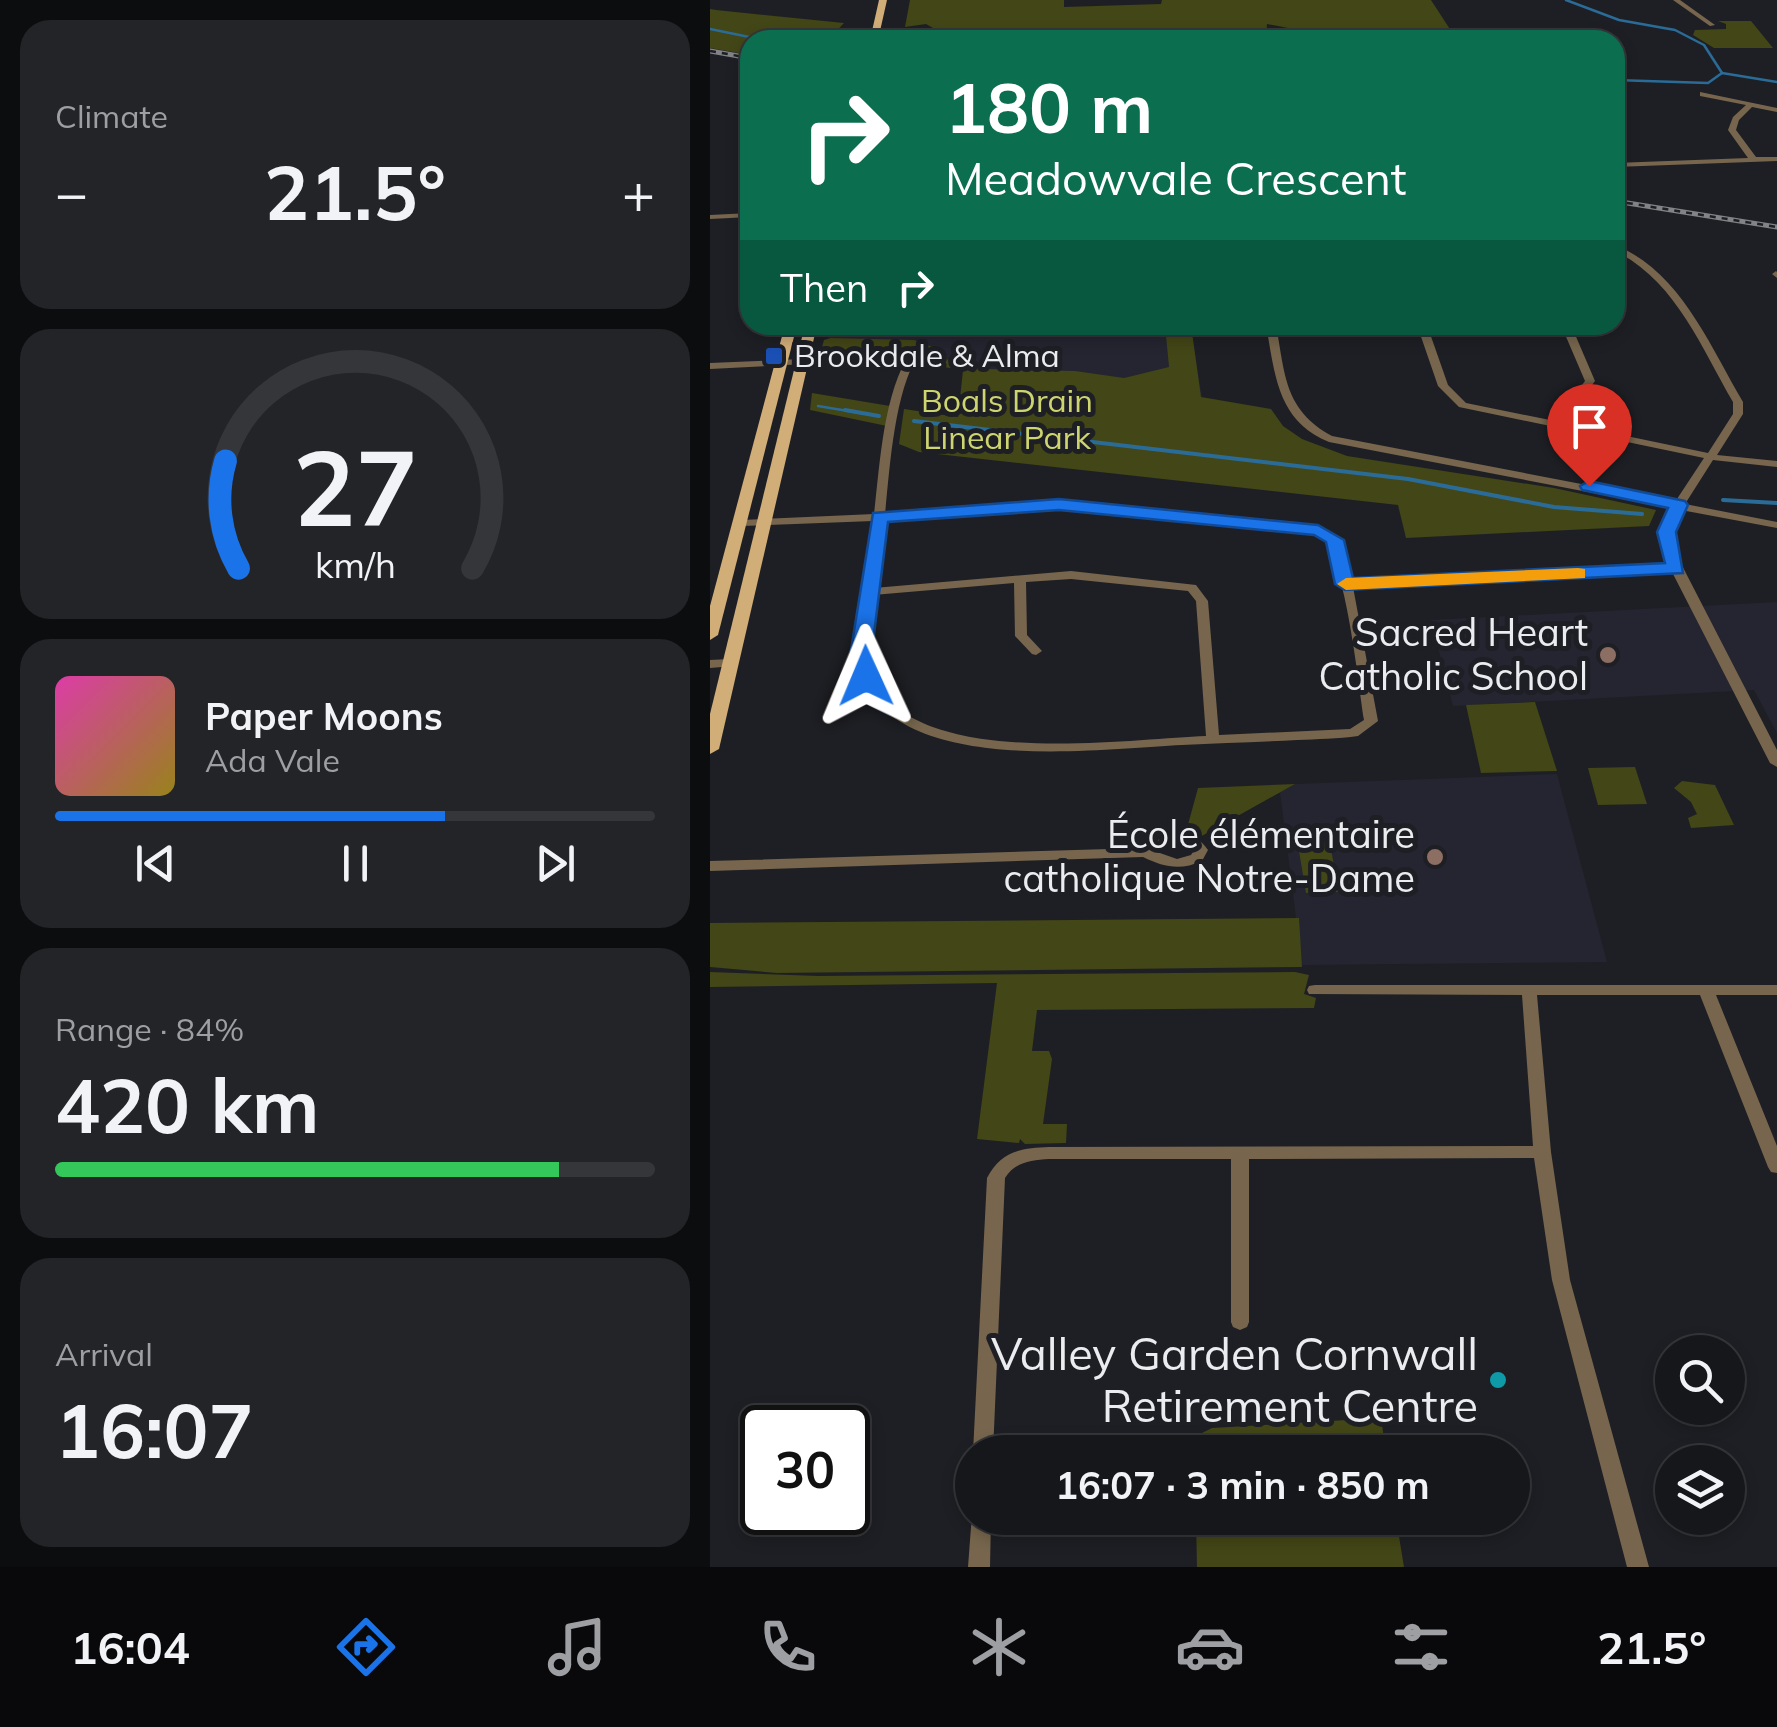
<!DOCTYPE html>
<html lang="en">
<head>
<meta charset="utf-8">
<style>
	body { margin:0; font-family:Mulish,sans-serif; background:#232428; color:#f1f3f6; height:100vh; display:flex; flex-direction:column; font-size:38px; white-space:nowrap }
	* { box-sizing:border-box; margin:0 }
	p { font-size:32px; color:#9e9fa3 }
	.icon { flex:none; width:55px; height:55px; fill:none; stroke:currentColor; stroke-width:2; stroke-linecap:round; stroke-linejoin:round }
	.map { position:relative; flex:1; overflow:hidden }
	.side { display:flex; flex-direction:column; gap:20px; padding:20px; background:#0c0d0f; width:710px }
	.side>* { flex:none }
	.hud { position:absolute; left:30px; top:30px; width:885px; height:305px; border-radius:30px; box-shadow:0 5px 15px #0003,0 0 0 2px #35363a; background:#0b6e4f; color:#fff; overflow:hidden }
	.controls { position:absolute; left:945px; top:1335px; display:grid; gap:20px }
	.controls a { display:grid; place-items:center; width:90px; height:90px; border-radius:50%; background:#16171b; box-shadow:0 5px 15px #0003,0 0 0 2px #35363a; font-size:50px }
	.speed { position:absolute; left:30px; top:1405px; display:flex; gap:20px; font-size:50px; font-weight:700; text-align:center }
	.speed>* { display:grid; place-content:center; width:130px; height:130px; border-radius:50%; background:#16171b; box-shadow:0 5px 15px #0003,0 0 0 2px #35363a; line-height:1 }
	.speed .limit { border:5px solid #111; border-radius:15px; background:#fff; color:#111 }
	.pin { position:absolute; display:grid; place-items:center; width:85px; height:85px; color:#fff; margin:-102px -42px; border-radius:50% 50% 50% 0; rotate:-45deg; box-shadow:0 0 10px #0007 }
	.pin .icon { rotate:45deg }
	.me { position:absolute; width:110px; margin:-55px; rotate:359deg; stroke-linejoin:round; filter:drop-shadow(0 0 8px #0008) }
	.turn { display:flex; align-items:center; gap:35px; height:210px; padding:0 40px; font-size:45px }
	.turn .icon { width:130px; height:130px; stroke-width:2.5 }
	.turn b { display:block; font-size:70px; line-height:85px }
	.then { display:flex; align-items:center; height:95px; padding:0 40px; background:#0003; gap:20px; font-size:38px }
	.big { font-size:75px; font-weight:700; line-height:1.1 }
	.side .tile { flex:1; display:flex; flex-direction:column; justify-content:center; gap:15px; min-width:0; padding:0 35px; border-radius:30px; background:#232428 }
	.side .dial { align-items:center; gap:0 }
	.dial svg { height:260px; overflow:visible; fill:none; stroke:#35363a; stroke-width:7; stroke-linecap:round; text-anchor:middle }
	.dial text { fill:#f1f3f6; stroke:none }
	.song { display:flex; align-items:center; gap:30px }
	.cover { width:120px; height:120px; border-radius:15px; background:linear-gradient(135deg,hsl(320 70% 55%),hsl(50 70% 35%)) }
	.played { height:10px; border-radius:5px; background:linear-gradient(90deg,#1a73e8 65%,#35363a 65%) }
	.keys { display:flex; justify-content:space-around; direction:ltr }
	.heat { display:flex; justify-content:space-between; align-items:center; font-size:55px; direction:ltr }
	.charge { height:15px; border-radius:8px; background:linear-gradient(90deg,#34c759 84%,#35363a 0) }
	.trip { position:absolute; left:245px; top:1435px; width:575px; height:100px; border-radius:50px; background:#16171b; box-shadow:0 5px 15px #0003,0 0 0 2px #35363a; font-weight:700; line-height:100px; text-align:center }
	.tabs { display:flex; height:160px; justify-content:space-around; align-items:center; background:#09090b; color:#9e9fa3 }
	.tabs .icon { width:70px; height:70px }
	.tabs .on { color:#1a73e8 }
	.tabs b { font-size:45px; color:#f1f3f6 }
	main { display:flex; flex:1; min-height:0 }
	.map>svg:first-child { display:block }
	.built { fill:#242530 }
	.green { fill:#434616 }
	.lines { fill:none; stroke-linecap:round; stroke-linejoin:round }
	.stream-far1 { stroke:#2a6c97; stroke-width:2.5 }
	.stream { stroke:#2a6c97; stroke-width:4 }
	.minor { fill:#77664d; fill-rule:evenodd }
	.major { fill:#d1ad78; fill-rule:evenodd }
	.rail-casing { stroke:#828387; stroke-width:5 }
	.rail { stroke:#1e1f24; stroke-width:2.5; stroke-dasharray:6; stroke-linecap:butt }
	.route { fill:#1a73e8; stroke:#114b97; stroke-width:2.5 }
	.slow { fill:#f59e0b }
	.transit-dot { fill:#1a4fb4; stroke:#1e1f24; stroke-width:4 }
	.education-dot { fill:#8d6e63; stroke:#1e1f24; stroke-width:4 }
	.culture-dot { fill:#0f9aa8; stroke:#1e1f24; stroke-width:4 }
	.labels { text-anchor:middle; stroke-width:10; stroke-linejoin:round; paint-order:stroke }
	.far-poi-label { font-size:32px; fill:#ebecf0; stroke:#1e1f24; text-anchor:start }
	.far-park-label { font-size:32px; fill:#ced56f; stroke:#1e1f24 }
	.poi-label { font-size:38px; fill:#ebecf0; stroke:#1e1f24; text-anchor:end }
	.near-poi-label { font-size:45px; fill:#ebecf0; stroke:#1e1f24; text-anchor:end }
</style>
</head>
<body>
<main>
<section class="side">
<div class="tile"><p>Climate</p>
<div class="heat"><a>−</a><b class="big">21.5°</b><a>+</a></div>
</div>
<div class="tile dial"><svg viewBox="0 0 100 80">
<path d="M14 69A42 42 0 1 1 86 69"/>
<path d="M14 69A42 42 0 0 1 10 36" stroke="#1a73e8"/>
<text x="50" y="56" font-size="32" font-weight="700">27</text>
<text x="50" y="72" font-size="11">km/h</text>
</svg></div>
<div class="tile">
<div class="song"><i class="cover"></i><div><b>Paper Moons</b><p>Ada Vale</p></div></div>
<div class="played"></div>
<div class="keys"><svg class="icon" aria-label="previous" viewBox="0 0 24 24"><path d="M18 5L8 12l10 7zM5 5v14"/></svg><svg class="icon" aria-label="pause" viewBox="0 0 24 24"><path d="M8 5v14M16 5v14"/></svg><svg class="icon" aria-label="next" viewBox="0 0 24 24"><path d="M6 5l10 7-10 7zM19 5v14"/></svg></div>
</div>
<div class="tile"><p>Range · 84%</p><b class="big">420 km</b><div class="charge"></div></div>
<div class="tile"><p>Arrival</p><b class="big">16:07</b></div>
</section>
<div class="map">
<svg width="1067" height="1567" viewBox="0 0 1067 1567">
	<rect width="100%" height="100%" fill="#1e1f24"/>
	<g class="built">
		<path d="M123,325H480L492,397L481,405L114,348Z"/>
		<path d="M1067,602V733L1044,690L743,706L721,620Z"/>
		<path d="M847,774L897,962L592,965L570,792L585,784Z"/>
	</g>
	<g class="green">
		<path d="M200,0H354V7L451,4L452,0H721L747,40H698L659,31L631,40H591L578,28L557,24L556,40H444L387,33L338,40H207L230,32L216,24L195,27Z"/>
		<path d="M0,9L6,10L134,23L118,40H40V55L0,48Z"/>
		<path d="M1008,21H1041L1063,48H1004L983,35L985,30L1016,29V24Z"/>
		<path d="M455,325H481L491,397L561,409L573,426L592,439L637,456L844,488L946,510L939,526L696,538L688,505L209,452L189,444L194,409L248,417L253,370L203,362L220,354L207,346L186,350L184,358L112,347L114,340L121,338L204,340L225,348L239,361L276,369L365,371L414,378L459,367Z"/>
		<path d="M102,393L180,406L177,426L100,410Z"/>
		<path d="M825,702L847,771L771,773L756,705Z"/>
		<path d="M925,767L937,804L888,805L878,768Z"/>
		<path d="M972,781L1005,785L1024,825L981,828L978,818L987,814L981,802L964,788Z"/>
		<path d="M585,784L490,837L476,832L488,788Z"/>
		<path d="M608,841L620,844L629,892L596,893L588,845Z"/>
		<path d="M589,918L592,967L67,973L0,967V923Z"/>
		<path d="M0,972L108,976L585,972L599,975L594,994L606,998L604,1008L327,1010L322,1051H339L342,1059L333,1124H357L356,1143L315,1144L310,1139L309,1143L267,1139L287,983L0,987Z"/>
		<path d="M671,1418L676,1452H484V1437L502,1428Z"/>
		<path d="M486,1518H686L694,1567H487Z"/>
	</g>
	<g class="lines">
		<g class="stream-far1">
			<path d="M856,0L909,20L965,30L994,45L1012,73"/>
			<path d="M0,29L54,40"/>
			<path d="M288,40H375"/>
			<path d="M905,80L998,83L1012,73L1067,82"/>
			<path d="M108,406L150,413"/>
		</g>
		<g class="stream">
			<path d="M135,410L169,416"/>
			<path d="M204,421L698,479L844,507L932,514"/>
			<path d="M1013,500L1067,503"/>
		</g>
		<g class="minor">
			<path d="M963,0H970L1005,25L1000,26Z"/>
			<path d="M990,92L1067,108V112L1042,107L1029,120L1026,130L1046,157H1067V161L905,167V163L1038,158L1018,130L1023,117L1036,105L990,96Z"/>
			<path d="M40,213V217L0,219V215Z"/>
			<path d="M905,245C970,271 1000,346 1033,402V414L1007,455L1067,461V467L1003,460L975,504L1067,522V528L971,510L964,522V550L1067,750V767L1060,763L962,572L643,587L668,721L648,736C628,739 607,739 587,740C548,742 510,743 472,745C383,749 189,777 148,673C135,640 159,558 163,521L32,526L26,523L32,520L164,514C170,464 173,394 201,351L204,350L209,353C184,393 180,467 175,514L237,512L349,502L616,530C632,540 636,562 641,580L959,565C949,543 949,528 961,508L619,442C567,421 565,374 556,325H566C575,374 574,410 622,436L965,502L994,458L749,407L728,386L707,325H717L738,385L756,403L845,421L875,381L851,325H861L885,381L854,423L998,453L1023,414V402C991,347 965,280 905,251ZM349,508L612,536C637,569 647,675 654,720L640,729L509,735L498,601L486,585L361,571L164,588L174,521L237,518ZM361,579L478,591L486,601L496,736C412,739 198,772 160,672C152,649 159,618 163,595L304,583L305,636L322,654L326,655L332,651L317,635L316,582Z"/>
			<path d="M1066,271L1067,272V278L1062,274Z"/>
			<path d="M93,359L98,362L96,364L0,369V363Z"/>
			<path d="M20,659L24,660L26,663L24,666L0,668V660Z"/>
			<path d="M472,834C484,836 491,840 498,850L492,861C470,871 454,867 433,857L0,871V861L433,848L452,838ZM466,843C474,842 478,844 484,850L481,855L467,859L447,852Z"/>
			<path d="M605,985H1067V995H1006L1067,1146V1173L1061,1172L1058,1167L990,995H827L841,1152L860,1280L939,1567H917L842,1280L824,1158L539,1159V1322L537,1327L530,1330L523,1327L521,1322V1159H339C321,1160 305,1162 295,1178L283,1452H263L277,1178C291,1151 311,1148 339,1147L823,1146L812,995L599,994L597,990L599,986Z"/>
			<path d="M262,1514V1518H281L280,1567H258Z"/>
		</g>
		<g class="major">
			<path d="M169,0H177L168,40H160Z"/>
			<path d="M75,325H87L8,635L0,640V606Z"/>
			<path d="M95,325H107L9,749L0,754V714Z"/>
		</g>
		<g class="rail-casing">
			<g id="rail">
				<path d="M0,51L40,58"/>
				<path d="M905,201L1067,227"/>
			</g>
		</g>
		<use href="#rail" class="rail"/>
	</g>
	<path class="route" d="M879,481L975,501L978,505L966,532L973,573L635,590L625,584L616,542L604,535L349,510L178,522L162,650L166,676L156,683L145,676L141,650L163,513L349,499L608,525L634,540L643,578L955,563L947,532L958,508L872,490L870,486Z"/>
	<path class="slow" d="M868,568L875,569V578L636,590L627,584L636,578Z"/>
	<rect class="transit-dot" x="54" y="346" width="20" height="20" rx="5"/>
	<g class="education-dot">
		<circle cx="898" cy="655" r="10"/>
		<circle cx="725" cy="857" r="10"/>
	</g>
	<circle class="culture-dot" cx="788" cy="1380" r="10"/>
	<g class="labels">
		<g class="far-poi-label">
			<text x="84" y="367">Brookdale &amp; Alma</text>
		</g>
		<g class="far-park-label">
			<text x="297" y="412">Boals Drain<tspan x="297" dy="37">Linear Park</tspan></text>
		</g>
		<g class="poi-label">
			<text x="878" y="646">Sacred Heart<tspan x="878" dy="44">Catholic School</tspan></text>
			<text x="705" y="848">École élémentaire<tspan x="705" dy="44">catholique Notre-Dame</tspan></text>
		</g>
		<g class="near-poi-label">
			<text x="768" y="1370">Valley Garden Cornwall<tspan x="768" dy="52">Retirement Centre</tspan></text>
		</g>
	</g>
</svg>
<div class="controls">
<a><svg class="icon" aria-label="search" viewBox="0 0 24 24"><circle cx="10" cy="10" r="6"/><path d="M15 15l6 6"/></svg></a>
<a><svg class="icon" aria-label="layers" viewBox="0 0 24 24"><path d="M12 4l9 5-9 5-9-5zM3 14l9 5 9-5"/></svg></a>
</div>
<div class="speed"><div class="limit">30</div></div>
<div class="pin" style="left:879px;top:486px;background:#d93025"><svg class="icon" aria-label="arrive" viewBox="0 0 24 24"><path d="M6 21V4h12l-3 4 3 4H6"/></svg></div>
<svg class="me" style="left:156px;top:676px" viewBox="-20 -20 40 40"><path d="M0-17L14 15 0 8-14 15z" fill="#1a73e8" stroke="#fff" stroke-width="4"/></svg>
<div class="trip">16:07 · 3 min · 850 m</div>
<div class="hud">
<div class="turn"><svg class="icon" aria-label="right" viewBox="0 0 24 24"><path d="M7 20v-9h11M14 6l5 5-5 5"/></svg><div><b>180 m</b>Meadowvale Crescent</div></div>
<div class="then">Then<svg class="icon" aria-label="right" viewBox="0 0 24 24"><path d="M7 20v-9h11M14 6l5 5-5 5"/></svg></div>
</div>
</div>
</main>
<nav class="tabs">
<b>16:04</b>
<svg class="icon on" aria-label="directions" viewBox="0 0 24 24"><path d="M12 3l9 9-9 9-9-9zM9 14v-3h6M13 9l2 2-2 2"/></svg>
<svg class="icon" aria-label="music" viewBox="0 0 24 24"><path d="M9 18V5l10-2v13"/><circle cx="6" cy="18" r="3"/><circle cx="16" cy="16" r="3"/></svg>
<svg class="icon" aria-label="phone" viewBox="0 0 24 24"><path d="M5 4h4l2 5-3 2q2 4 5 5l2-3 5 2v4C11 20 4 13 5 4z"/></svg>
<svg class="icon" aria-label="climate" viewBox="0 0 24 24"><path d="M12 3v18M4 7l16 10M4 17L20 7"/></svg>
<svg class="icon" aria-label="car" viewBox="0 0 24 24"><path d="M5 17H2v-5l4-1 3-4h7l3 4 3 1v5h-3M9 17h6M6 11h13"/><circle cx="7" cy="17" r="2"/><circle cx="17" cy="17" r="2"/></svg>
<svg class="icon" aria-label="filters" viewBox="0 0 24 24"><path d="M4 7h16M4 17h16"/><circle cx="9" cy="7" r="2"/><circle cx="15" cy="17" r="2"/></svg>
<b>21.5°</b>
</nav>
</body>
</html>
